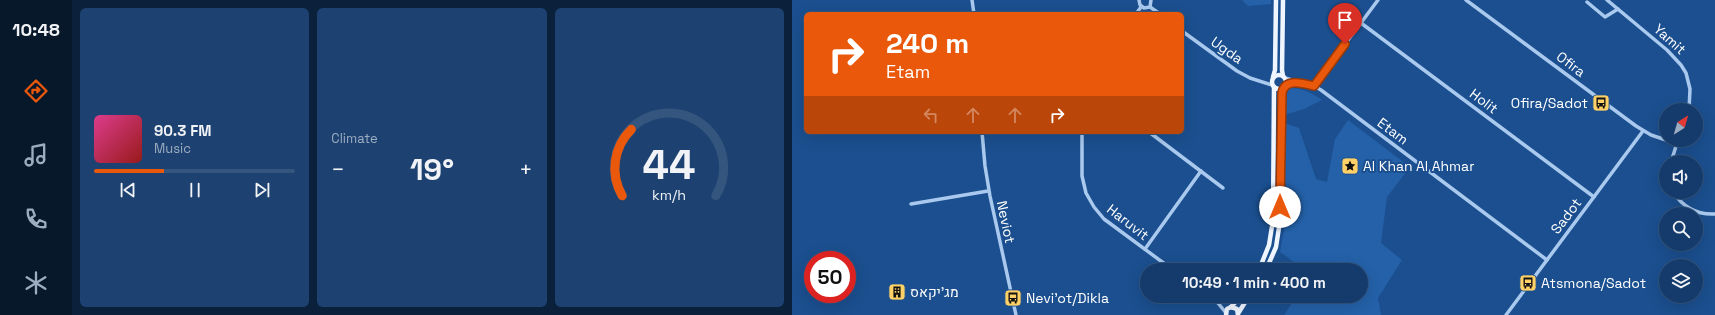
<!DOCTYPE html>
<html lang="en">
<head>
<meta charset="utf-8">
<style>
	body { margin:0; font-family:"Space Grotesk",Heebo,sans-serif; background:#1d4271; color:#f1f3f6; height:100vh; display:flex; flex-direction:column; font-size:15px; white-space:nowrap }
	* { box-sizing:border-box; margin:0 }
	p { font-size:13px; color:#9dadc1 }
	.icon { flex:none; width:22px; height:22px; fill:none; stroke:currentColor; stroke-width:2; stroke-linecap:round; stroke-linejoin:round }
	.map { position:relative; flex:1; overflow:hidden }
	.sheet { display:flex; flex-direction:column; gap:8px; padding:8px; background:#0b203b; width:720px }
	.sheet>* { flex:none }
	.guide { position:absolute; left:12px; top:12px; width:380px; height:122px; border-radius:6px; box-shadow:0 4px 16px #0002,0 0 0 1px #33557e; background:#ea580c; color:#fff; overflow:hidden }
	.needle { width:26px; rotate:37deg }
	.buttons { position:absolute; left:867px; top:103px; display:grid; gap:8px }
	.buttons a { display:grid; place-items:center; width:44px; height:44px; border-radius:50%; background:#143b6b; box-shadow:0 4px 16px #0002,0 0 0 1px #33557e; font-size:20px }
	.speed { position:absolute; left:12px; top:251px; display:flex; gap:8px; font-size:20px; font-weight:700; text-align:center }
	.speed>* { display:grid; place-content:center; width:52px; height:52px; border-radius:50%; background:#143b6b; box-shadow:0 4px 16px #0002,0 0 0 1px #33557e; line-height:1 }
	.speed .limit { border:6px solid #d22; background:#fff; color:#111 }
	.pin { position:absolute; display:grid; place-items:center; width:34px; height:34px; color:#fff; margin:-41px -17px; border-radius:50% 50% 50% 0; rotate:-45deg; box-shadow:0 0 4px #0007 }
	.pin .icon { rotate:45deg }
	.me { position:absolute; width:44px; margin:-22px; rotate:0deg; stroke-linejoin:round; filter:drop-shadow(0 0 3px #0008) }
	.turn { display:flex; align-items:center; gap:14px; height:84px; padding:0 16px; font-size:18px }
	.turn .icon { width:52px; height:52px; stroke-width:2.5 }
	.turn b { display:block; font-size:28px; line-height:34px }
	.lanes { display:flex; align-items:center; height:38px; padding:0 16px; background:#0003; justify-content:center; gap:20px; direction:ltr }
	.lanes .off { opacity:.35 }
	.big { font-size:30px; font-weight:600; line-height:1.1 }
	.sheet .tile { flex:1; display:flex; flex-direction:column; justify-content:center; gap:6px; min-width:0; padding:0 14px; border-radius:6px; background:#1d4271 }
	.sheet .dial { align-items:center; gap:0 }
	.dial svg { height:104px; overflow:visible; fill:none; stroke:#33557e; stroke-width:7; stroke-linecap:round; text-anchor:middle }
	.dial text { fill:#f1f3f6; stroke:none }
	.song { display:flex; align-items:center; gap:12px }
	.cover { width:48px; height:48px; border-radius:6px; background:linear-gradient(135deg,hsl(330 70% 55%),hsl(0 70% 35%)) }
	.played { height:4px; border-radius:2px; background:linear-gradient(90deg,#ea580c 35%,#33557e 35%) }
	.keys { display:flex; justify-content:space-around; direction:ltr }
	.heat { display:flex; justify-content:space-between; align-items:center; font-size:22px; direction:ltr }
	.sheet .tiles { flex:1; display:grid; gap:8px; grid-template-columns:repeat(3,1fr) }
	.trip { position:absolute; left:348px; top:263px; width:228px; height:40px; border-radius:20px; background:#143b6b; box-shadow:0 4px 16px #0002,0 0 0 1px #33557e; font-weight:600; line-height:40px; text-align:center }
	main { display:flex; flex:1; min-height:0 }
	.dock { display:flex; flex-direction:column; width:72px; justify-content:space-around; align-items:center; background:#08182b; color:#9dadc1 }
	.dock .icon { width:28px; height:28px }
	.dock .on { color:#ea580c }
	.dock b { font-size:18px; color:#f1f3f6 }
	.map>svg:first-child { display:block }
	.green { fill:#2461a8 }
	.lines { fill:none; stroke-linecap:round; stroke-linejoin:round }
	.minor { stroke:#a9c9ee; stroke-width:3.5 }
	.major { stroke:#f0f6ff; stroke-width:4.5 }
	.route-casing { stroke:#983908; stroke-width:10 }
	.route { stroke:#ea580c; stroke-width:7 }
	.labels { text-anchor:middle; stroke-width:4; stroke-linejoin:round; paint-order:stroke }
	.street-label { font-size:14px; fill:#fff; stroke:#1b4f8f }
	.poi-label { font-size:14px; fill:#fff; stroke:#1b4f8f; text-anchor:start }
</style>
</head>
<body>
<main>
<nav class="dock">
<b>10:48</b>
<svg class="icon on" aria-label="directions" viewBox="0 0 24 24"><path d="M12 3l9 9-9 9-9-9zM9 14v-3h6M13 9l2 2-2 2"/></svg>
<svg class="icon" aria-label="music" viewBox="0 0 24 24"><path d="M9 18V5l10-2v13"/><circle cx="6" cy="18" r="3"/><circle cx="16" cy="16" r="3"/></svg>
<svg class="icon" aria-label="phone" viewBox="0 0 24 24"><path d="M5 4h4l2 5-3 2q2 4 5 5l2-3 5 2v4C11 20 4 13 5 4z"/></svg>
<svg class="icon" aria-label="climate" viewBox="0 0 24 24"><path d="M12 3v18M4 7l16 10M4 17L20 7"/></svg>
</nav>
<section class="sheet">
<div class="tiles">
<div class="tile">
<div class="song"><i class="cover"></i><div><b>90.3 FM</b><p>Music</p></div></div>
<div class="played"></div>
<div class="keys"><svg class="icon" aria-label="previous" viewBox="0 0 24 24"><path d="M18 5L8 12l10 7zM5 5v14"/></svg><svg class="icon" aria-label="pause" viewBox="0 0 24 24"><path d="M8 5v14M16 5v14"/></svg><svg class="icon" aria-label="next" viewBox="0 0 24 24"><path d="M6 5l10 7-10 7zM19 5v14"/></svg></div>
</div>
<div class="tile"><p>Climate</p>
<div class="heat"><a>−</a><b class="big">19°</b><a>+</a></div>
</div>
<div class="tile dial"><svg viewBox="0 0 100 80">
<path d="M14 69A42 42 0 1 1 86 69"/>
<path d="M14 69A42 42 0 0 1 21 18" stroke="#ea580c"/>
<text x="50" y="56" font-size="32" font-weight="700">44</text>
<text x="50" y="72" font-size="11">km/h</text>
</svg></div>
</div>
</section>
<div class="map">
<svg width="923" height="315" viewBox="0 0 923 315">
	<rect width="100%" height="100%" fill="#1b4f8f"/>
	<g class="green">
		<path d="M450,0H479V4L456,6Z"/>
		<path d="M496,88C509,87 520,93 530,100L512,109L492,115L493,92Z"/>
		<path d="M556,120L618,167L595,197L589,243L610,260L586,298L589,315H492L505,296H569V270H513L488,252L493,225V123L507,128L524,179L535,182L543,139Z"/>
	</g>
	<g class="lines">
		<g class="minor">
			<path d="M180,0L182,14"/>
			<path d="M347,0L348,5L352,8L358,7L359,0"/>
			<path d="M674,0L844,126L859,135L874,140"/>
			<path d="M815,0L875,50L889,65L894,73L898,89L897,110"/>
			<path d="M795,2L813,17L826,9"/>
			<path d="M358,7L368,14"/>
			<path d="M344,14L349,7"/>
			<path d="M569,23L802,197"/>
			<path d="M390,31L445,71L458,78L480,85"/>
			<path d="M493,78L522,86L529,90L755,260"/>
			<path d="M493,85L501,83"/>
			<path d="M522,86L586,0"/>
			<path d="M190,132L193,166L198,196L224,315"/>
			<path d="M290,132V176L294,193L302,207L312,219L381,270"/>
			<path d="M357,132L431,188"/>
			<path d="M875,140L885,143"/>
			<path d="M879,162L886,140"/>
			<path d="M881,192C891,207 905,215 923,214"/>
			<path d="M119,204L196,191"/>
			<path d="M353,249L409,171"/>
			<path d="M416,296L426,303L434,313"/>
			<path d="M714,315L851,131"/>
		</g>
		<g class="major">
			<path d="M491,0L490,70L491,76"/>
			<circle cx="487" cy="82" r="7"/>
			<path d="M481,77L483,70L484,0"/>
			<path d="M467,270L477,245L481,220L482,87"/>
			<path d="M474,270L484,247L488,221L489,93L491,87"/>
			<path d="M439,307L449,296"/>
			<path d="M447,312L457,296"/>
			<path d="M434,315L435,309L439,307L445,309L446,315"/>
		</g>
	</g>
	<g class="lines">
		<g class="route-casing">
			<path id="route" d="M488,207L490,93C493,78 510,83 522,86L553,44"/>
		</g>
		<use href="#route" class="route"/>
	</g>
	<defs>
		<g id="bus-square" transform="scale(0.9)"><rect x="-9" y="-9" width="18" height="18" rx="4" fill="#ffd166" stroke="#1b4f8f"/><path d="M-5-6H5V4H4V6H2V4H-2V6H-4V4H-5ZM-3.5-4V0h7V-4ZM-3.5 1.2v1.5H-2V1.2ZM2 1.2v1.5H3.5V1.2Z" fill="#111"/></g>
		<g id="sight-square" transform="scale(0.9)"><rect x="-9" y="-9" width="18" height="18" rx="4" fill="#ffd166" stroke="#1b4f8f"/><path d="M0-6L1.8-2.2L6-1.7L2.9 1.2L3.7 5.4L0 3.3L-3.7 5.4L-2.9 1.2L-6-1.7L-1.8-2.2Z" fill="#111"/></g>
		<g id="building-square" transform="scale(0.9)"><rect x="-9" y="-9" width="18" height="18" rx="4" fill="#ffd166" stroke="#1b4f8f"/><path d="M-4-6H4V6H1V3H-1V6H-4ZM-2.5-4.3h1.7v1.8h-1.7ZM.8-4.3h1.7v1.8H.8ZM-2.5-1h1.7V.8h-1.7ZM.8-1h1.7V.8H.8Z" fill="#111"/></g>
	</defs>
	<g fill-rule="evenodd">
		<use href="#bus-square" x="809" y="103"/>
		<use href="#sight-square" x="558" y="166"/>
		<use href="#bus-square" x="736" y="283"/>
		<use href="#building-square" x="105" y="292"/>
		<use href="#bus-square" x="221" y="298"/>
	</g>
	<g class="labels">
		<g class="street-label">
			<text transform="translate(878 39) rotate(42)" y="5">Yamit</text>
			<text transform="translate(435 50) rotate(35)" y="5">Ugda</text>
			<text transform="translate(779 64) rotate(37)" y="5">Ofira</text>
			<text transform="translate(692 101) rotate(37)" y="5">Holit</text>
			<text transform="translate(601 131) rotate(37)" y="5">Etam</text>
			<text transform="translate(774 216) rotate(-53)" y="5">Sadot</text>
			<text transform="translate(214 222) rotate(78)" y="5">Neviot</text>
			<text transform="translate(336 222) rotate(38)" y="5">Haruvit</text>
		</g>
		<g class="poi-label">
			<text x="796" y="108" text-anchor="end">Ofira/Sadot</text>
			<text x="571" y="171">Al Khan Al Ahmar</text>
			<text x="749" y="288">Atsmona/Sadot</text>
			<text x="118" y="297">מג'יקאס</text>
			<text x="234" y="303">Nevi’ot/Dikla</text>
		</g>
	</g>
</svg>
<div class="buttons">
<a><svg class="needle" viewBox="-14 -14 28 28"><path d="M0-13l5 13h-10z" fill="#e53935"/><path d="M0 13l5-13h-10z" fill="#9dadc1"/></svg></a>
<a><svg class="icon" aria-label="sound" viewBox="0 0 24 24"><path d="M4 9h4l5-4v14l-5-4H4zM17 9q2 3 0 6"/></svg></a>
<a><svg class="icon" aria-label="search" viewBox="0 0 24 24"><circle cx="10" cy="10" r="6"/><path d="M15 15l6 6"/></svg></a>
<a><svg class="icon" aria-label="layers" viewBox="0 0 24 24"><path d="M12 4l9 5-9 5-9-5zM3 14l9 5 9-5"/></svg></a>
</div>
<div class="speed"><div class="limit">50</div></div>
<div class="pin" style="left:553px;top:44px;background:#d93025"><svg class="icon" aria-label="arrive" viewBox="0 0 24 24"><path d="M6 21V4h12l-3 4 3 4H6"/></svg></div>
<svg class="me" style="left:488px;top:207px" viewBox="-20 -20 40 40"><circle r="19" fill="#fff"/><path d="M0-13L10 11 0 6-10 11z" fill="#ea580c"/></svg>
<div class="trip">10:49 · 1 min · 400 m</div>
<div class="guide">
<div class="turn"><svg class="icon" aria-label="right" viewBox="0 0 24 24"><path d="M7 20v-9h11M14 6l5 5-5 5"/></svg><div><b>240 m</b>Etam</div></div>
<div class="lanes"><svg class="icon off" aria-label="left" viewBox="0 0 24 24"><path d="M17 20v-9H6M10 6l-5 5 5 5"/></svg><svg class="icon off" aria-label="ahead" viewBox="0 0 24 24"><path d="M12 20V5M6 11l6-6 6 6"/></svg><svg class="icon off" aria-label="ahead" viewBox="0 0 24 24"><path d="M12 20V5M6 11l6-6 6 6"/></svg><svg class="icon" aria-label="right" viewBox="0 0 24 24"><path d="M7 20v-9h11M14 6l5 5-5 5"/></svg></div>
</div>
</div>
</main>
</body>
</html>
